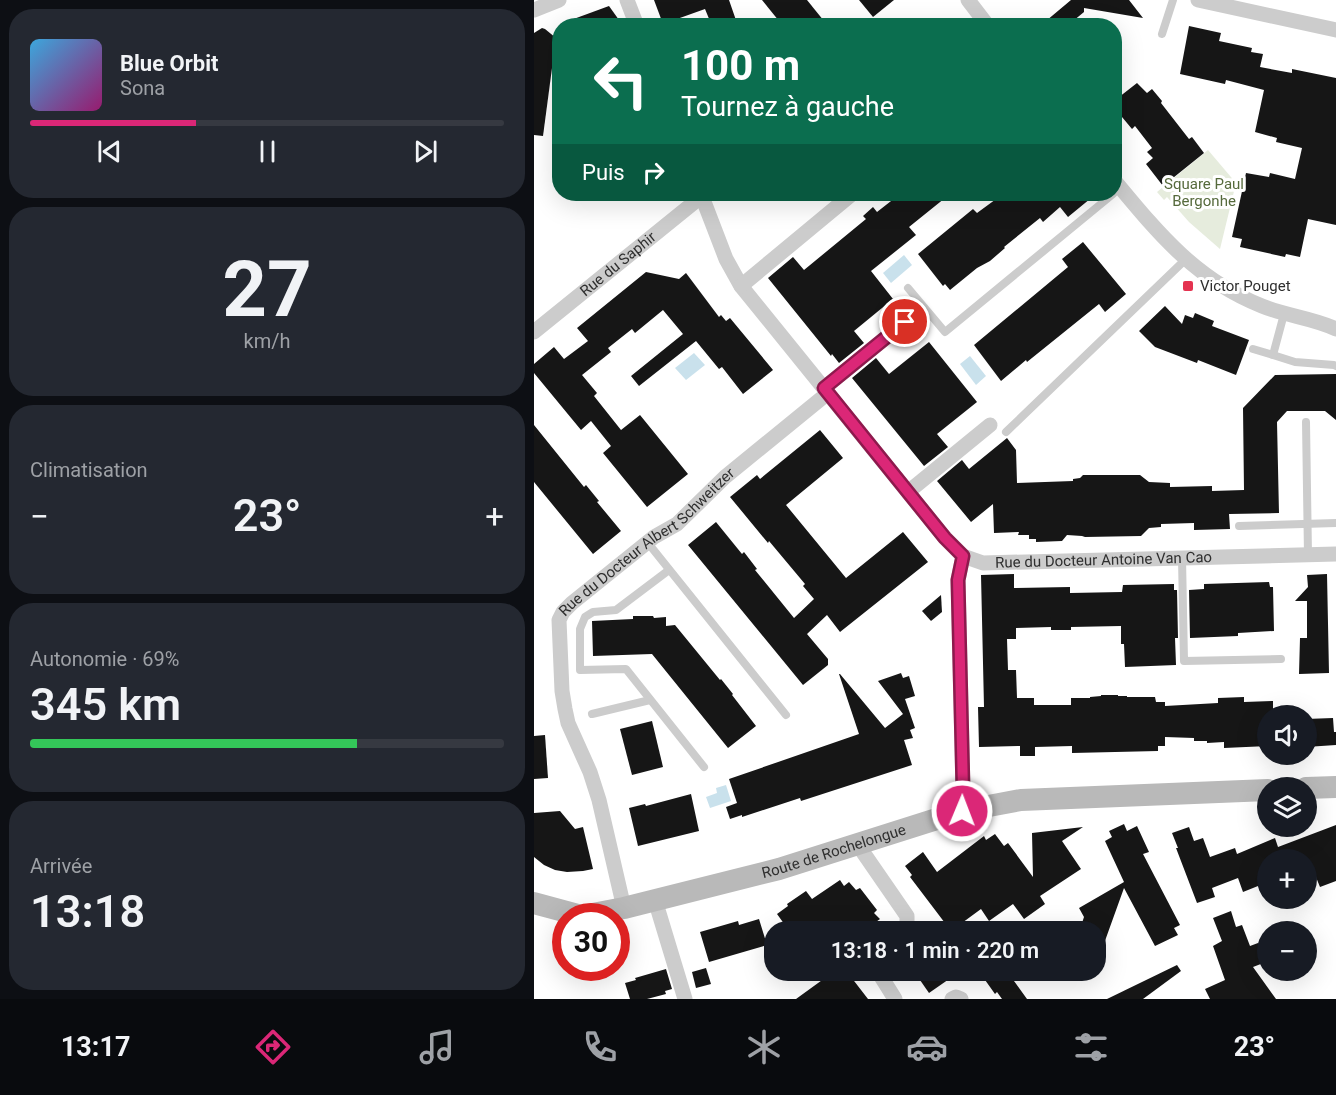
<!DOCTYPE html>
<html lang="fr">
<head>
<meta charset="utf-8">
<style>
	body { margin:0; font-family:Roboto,sans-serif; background:#242831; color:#f1f3f6; height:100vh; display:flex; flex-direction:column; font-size:22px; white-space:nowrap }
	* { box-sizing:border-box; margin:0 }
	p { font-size:20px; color:#9ea1a6 }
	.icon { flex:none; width:33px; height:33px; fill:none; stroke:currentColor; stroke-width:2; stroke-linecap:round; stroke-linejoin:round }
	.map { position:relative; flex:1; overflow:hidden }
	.sheet { display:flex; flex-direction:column; gap:9px; padding:9px; background:#0d0f14; width:534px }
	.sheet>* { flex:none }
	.guide { position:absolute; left:18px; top:18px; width:570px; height:183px; border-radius:24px; box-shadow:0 6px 24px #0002; background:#0b6e4f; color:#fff; overflow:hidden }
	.fabs { position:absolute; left:723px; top:705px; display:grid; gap:12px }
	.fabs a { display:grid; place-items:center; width:60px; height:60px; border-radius:50%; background:#171b24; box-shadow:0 6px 24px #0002; font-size:30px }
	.speed { position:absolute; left:18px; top:903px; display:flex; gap:12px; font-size:30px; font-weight:700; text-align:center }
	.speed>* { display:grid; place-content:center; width:78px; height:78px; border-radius:50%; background:#171b24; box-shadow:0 6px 24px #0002; line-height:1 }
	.speed .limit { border:9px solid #d22; background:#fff; color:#111 }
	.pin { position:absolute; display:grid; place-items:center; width:51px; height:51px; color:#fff; margin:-26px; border:3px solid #fff; border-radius:50%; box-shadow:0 2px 6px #0007 }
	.me { position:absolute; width:66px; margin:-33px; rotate:1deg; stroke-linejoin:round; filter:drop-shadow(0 0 4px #0008) }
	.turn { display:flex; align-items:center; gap:21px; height:126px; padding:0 30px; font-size:27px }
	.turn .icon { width:78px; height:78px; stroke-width:2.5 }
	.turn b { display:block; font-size:42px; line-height:51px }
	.then { display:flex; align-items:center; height:57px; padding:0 30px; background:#0003; gap:12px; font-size:22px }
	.big { font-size:45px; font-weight:600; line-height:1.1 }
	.sheet .widget { flex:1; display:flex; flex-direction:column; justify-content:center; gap:9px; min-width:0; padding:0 21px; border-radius:24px; background:#242831 }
	.sheet .dial { align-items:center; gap:0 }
	.dial b { font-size:78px; line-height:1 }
	.song { display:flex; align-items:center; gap:18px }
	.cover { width:72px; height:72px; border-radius:9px; background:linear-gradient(135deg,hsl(200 70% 55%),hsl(320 70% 35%)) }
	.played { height:6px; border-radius:3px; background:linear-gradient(90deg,#db2777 35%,#363941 35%) }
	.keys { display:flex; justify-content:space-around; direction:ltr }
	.heat { display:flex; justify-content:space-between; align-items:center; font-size:33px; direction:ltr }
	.charge { height:9px; border-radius:4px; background:linear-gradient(90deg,#34c759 69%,#363941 0) }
	.trip { position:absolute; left:230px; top:921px; width:342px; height:60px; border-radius:24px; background:#171b24; box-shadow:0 6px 24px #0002; font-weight:600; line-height:60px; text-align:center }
	.tabs { display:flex; height:96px; justify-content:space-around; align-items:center; background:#090b0e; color:#9ea1a6 }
	.tabs .icon { width:42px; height:42px }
	.tabs .current { color:#db2777 }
	.tabs b { font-size:27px; color:#f1f3f6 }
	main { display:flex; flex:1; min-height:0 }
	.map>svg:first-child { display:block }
	.green { fill:#e6ecdd }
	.water { fill:#c9e1ec }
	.building { fill:#161616 }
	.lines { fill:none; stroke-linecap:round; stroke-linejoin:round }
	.lane { stroke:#ccc; stroke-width:8 }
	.street { stroke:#ccc; stroke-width:15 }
	.secondary { stroke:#b9b9b9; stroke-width:22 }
	.route-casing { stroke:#8e194d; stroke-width:15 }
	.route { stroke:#db2777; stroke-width:10 }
	.poi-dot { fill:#e43350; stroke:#fff; stroke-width:2 }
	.labels { text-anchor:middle; stroke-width:6; stroke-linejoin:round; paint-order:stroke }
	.park-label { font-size:15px; fill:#566a3c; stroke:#fff }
	.street-label { font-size:15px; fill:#2f2f2f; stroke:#fff }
	.poi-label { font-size:15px; fill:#2f2f2f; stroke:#fff; text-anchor:start }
</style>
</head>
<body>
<main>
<section class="sheet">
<div class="widget">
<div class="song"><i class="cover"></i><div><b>Blue Orbit</b><p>Sona</p></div></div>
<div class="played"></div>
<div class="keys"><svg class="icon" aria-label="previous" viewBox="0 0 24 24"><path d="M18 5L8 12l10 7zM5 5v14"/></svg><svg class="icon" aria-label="pause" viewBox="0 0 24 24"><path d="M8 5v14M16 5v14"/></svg><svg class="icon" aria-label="next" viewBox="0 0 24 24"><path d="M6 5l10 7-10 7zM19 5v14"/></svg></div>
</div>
<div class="widget dial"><b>27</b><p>km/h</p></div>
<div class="widget"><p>Climatisation</p>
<div class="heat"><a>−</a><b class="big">23°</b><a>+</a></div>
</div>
<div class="widget"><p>Autonomie · 69%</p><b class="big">345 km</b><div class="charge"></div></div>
<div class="widget"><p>Arrivée</p><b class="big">13:18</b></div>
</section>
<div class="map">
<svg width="802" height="999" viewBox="0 0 802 999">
	<rect width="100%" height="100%" fill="#fff"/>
	<path class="green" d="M674,150L702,183L686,249L655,222L633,197L630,200L623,192Z"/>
	<g class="water">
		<path d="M370,255L378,265L357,283L349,273Z"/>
		<path d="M160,353L171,365L152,380L141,368Z"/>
		<path d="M436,356L452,376L442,385L426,364Z"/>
		<path d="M192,785L197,801L176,808L172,797L183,793L182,788Z"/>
	</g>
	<g class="building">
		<path d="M120,0H195L204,26H178L171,9L129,24Z"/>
		<path d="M228,0H273L294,26H249Z"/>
		<path d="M325,0H360L339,17Z"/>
		<path d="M537,0H595L609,18L550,8V12L533,26H506Z"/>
		<path d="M75,6L85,20L76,26H26V24Z"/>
		<path d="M655,26L687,33L685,41L718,48L717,52L729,54L726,67L758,73V69L802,78V225L774,219L766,257L752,254L751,257L706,247L708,239L698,237L712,173L735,177L736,173L761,179L768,148L742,142L743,138L721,132L730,90L692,80L691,84L646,74Z"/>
		<path d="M8,28L11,29L22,38L9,136L0,135V33Z"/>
		<path d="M603,83L613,93L618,89L628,101L627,103L655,139L658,137L670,153L629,186L612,164L619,158L613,152L618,148L601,126L598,129L588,117L586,118L580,111V101Z"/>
		<path d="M366,194H416L375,227L382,235L337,271L359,299L320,331L330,343L305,363L298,354L297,356L234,278L259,257L270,270L332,219L329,216L339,207L343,212Z"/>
		<path d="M469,194H562L534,217L526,207L509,222L506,218L470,247L471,248L456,261L443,268L416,290L411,284L409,286L384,254L439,209L443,213Z"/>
		<path d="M549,242L592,294L571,312L565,304L493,362L492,360L467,381L440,345L534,267L528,259Z"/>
		<path d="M112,272L145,279L152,273L185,317L187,315L192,321L196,318L239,370L209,394L188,367L185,369L162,341L105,386L97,376L149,334L129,310L101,333L98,329L74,348L77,352L48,375L63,393L60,396L87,430L106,415L154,474L113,507L69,453L77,446L57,421L47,430L0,373V364L20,347L30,359L54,341L43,328Z"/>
		<path d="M631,306L648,324L651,315L659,318L661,313L680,321L678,326L715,340L702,375L664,360L663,363L621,347L605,331Z"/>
		<path d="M395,342L443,402L403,434L414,447L390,466L318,378L342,358L355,374Z"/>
		<path d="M802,374V420L791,411H753L743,422L745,513L695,514L696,529L660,530V523L627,524V527L615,528L607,536L551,537L548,536L533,535L528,541L502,542V539H495V535H484L485,532L460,533L459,504L437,522L403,481L428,460L435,469L473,438L482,450L483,483L539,481V479L546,478L549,475H606L615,482L636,483V487L678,486V491L710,490L709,408L741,375Z"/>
		<path d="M0,425L50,487L52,485L65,501L63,502L87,531L59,554L0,482Z"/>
		<path d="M286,430L309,458L252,505L312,578L369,532L394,562L306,632L293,615L273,634L294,659V665L269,685L154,545L182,522L208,554L210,552L223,569L221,570L260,618L280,599L269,586L271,584L235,541L234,543L196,497L223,475L226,479Z"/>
		<path d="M480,574V588L536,587V593L588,592L589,585L640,584V590H643L644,638H641L642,665L591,667L590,644H587V626L537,627V630H517V627L482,628V639H473L474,670H482L483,698H500V705H537V698H556V697L567,696V695H584V696H593V697H621L622,702H631V706L684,703V698L710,697V702L739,701V716H734V746L690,748V742L673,743V741H660V738L631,737V746H624V751L538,753V746L501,747V756H486V746L445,747L444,707H450L447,575Z"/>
		<path d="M793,574L795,673L765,674L766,638H773V601H761L774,587L773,575Z"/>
		<path d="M735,582L736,587H739L740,631L704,633V636L656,638L655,590L670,589V584Z"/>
		<path d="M407,595L408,612L397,621L388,611Z"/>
		<path d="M99,616H119L120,618L132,617V626L141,625L186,680L187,679L199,694L198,695L222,726L194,748L118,654L59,656L58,621L99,619Z"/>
		<path d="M367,673L369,678L375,676L381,696L371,699L381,728L376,730L379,738L370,740L378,765L267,801L266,798L208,817V815L196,819L192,807L203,803L195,779L325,734L305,674H306L351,728L369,714L344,681Z"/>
		<path d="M799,718L800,732H802V745L772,747V719Z"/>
		<path d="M118,721L129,767L98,775L86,729Z"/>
		<path d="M11,735L14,778L0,779V736Z"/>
		<path d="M157,794L165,831L104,846L95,808L111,804L112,806Z"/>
		<path d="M26,811L41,829L49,827L59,869L49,871L33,872L21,870L10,865L0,857V813Z"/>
		<path d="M590,824L593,831L603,826L615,852L609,854L646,925L640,928L644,935L621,946L590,888L563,963L561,962V932H545L550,917L545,908L590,882L571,841L578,837L575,831Z"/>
		<path d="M802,825V881L786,887L775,860H734V882L709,892L704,878L678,888L681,897L663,903L642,848H644L638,833L655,827L660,841L669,838L676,857L701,848L703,854L741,838L744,847Z"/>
		<path d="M549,827L528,841L547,869L506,896L511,904L490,919L479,904L455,921L447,909L417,931L376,877L378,875L371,866L389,852L403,872L450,836L452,840L461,834L470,846L474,843L499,877L498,833Z"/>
		<path d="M306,880L310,886L315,882L322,890L326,888L343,910L340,913L346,919L328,932H256L243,914L254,906L253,904L272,891L278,899Z"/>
		<path d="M697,911L702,927L708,925L716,946L724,943L732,962L719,967L742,999H676L671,989L691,980L679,946L688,941L679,918Z"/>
		<path d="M225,919L233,945L175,962L166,932L204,921L205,925Z"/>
		<path d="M643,965L647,971L609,999H573Z"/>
		<path d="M172,968L177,984L162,988L158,972Z"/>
		<path d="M132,969L138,989L131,991L132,994L113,999H96L91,983L102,980L101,978Z"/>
		<path d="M302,970H309L316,979L317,977L334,999H262Z"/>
		<path d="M379,970H428L395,993Z"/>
		<path d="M444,970H472L493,999H468L463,992L461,994Z"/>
	</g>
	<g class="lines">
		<g class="lane">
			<path d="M628,34L639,0"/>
			<path d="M374,288L411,332L579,194"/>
			<path d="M750,314L739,355L761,362L800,365L802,366"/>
			<path d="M719,349L739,355"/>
			<path d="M772,422L774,555"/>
			<path d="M472,432L652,259"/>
			<path d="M705,526L802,523"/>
			<path d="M114,543L252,715"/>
			<path d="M648,558L650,661L747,659"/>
			<path d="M135,570L82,610L59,612L51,617L46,629V670L92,669L170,767"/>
			<path d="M58,714L116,700"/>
		</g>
		<g class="street">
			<path d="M93,0L103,26"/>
			<path d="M434,0L454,26"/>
			<path d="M664,0L802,30"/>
			<path d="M0,10L25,0"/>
			<path d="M580,180C624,233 662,280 728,306C752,316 779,318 802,329"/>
			<path id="s1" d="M167,194L192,259L207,286L411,538L429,556L449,563L802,554"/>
			<path d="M207,286L318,194"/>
			<path id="s2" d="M0,332L168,196"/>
			<path d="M290,388L371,322"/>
			<path d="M374,492L456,425"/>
			<path d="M428,811L429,790L424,580L429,556"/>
			<path d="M324,845L373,916V928L368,932"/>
			<path d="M121,900L151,999"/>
			<path id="s3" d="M90,908L65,800L56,772L34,723L31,709L28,691L25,620L29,612L38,603L120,537L143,524L191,477L294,393"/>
			<path d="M343,970L361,999"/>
			<path d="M418,999L422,997L427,999"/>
		</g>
		<g class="secondary">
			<path d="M772,788L802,787"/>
			<path d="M0,903L48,916"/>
			<path id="s4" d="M35,916H48L90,908L245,869L428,811L487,800L734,790"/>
		</g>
	</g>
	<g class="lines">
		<g class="route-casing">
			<path id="route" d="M371,322L290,388L411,538L429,556L424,580L429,790L428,811"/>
		</g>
		<use href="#route" class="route"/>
	</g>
	<rect class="poi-dot" x="648" y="280" width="12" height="12" rx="3"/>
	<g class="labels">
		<g class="park-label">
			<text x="670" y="189">Square Paul<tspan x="670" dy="17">Bergonhe</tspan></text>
		</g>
		<g class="street-label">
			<text dy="5" stroke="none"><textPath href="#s2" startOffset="108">Rue du Saphir</textPath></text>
			<text dy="5" stroke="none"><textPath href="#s3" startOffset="416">Rue du Docteur Albert Schweitzer</textPath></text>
			<text dy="5" stroke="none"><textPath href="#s1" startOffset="592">Rue du Docteur Antoine Van Cao</textPath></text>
			<text dy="5" stroke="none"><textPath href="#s4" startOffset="273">Route de Rochelongue</textPath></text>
		</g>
		<g class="poi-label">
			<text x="666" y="291">Victor Pouget</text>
		</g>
	</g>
</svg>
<div class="fabs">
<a><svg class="icon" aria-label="sound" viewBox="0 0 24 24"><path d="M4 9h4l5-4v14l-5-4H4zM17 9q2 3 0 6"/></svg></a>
<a><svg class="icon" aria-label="layers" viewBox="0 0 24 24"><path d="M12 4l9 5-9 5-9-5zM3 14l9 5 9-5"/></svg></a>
<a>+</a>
<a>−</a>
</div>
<div class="speed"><div class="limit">30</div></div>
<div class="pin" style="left:371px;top:322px;background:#d93025"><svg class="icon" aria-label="arrive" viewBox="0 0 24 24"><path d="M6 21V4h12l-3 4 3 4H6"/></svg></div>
<svg class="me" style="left:428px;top:811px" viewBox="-20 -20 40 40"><circle r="17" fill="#db2777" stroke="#fff" stroke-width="3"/><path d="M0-11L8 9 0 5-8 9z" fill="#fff"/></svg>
<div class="trip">13:18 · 1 min · 220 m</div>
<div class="guide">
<div class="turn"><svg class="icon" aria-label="left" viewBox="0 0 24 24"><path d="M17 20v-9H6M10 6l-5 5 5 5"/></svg><div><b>100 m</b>Tournez à gauche</div></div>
<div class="then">Puis<svg class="icon" aria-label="right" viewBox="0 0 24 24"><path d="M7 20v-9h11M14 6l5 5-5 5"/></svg></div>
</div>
</div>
</main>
<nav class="tabs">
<b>13:17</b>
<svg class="icon current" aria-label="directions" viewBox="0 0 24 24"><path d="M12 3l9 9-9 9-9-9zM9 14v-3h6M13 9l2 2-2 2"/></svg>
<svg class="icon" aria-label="music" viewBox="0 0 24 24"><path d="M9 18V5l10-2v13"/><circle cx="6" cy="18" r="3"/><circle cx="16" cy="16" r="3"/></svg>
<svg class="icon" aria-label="phone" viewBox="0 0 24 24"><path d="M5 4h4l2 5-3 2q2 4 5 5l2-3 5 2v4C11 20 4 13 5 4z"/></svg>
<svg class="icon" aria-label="climate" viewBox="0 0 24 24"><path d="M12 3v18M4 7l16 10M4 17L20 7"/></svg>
<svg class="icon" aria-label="car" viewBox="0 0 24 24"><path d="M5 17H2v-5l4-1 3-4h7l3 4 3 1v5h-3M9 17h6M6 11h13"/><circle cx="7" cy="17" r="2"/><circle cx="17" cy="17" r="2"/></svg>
<svg class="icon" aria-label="filters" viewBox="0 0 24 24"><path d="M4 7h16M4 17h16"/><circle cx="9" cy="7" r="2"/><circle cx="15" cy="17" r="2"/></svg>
<b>23°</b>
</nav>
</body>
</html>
